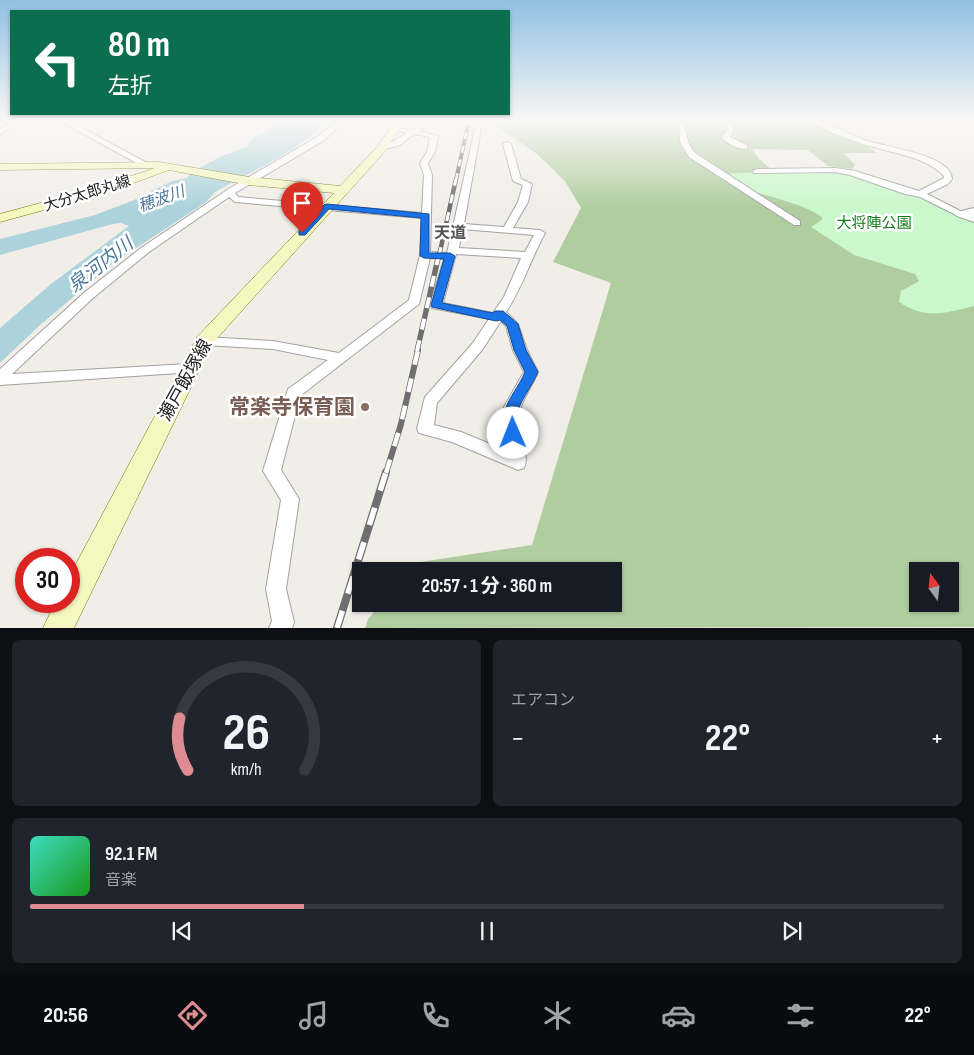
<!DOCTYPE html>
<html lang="ja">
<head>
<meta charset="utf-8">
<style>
	body { margin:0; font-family:"Sofia Sans Condensed","Noto Sans JP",sans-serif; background:#20242c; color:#f1f3f6; height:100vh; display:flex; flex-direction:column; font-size:19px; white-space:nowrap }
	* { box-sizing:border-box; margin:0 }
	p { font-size:16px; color:#9ea1a6 }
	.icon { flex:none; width:28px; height:28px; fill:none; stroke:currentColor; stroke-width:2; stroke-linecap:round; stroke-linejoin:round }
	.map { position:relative; height:628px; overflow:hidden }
	.sheet { display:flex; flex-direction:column; gap:12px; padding:12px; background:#0d0f14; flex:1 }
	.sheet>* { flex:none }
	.top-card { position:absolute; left:10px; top:10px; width:500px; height:105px; border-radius:0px; box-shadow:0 1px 4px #0004; background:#0b6e4f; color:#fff; overflow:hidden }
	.needle { width:32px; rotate:345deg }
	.fabs { position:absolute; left:909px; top:562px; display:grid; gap:10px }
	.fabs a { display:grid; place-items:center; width:50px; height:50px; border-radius:0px; background:#171b24; box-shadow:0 1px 4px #0004; font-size:25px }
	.speed { position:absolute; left:15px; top:548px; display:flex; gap:10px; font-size:25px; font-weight:700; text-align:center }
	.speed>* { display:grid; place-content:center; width:65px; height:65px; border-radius:50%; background:#171b24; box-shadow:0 1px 4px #0004; line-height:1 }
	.speed .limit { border:8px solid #d22; background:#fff; color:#111 }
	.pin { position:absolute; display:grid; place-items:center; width:42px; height:42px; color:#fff; margin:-51px -21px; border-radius:50% 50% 50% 0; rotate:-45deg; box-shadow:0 0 5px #0007 }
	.pin .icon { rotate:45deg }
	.me { position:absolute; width:55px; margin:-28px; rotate:359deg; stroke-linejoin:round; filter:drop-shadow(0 0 4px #0008) }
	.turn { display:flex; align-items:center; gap:18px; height:105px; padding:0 15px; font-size:22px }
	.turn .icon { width:65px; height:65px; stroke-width:2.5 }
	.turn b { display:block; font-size:35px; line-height:42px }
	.big { font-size:38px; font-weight:700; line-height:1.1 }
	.sheet .card { flex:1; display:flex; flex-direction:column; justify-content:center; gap:8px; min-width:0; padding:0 18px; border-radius:8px; background:#20242c }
	.sheet .dial { align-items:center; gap:0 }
	.dial svg { height:130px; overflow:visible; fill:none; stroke:#363941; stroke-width:7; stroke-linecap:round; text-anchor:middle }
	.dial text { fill:#f1f3f6; stroke:none }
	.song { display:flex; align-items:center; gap:15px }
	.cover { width:60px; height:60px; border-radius:8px; background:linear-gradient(135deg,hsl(170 70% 55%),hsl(120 70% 35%)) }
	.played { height:5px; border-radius:2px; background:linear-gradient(90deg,#de8c92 30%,#363941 30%) }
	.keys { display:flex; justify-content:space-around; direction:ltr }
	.heat { display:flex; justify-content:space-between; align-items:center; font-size:28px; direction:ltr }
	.sheet .tiles { flex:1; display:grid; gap:12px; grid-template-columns:1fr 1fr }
	.card:last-child { grid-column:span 2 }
	.trip { position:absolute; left:352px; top:562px; width:270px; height:50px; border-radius:0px; background:#171b24; box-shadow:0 1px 4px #0004; font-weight:700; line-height:50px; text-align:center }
	.menu { display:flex; height:80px; justify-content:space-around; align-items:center; background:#090b0e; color:#9ea1a6 }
	.menu .icon { width:35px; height:35px }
	.menu .selected { color:#de8c92 }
	.menu b { font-size:22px; color:#f1f3f6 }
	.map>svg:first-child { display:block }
	.forest { fill:#b0cda0; fill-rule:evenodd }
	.park { fill:#caf7cb }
	.water { fill:#acd3db }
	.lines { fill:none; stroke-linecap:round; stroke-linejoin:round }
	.minor-casing { stroke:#a2a2a2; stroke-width:2 }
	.tertiary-casing { stroke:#a2a2a2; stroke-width:2 }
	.secondary-casing { stroke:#6f740c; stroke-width:1 }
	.minor { fill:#fff; fill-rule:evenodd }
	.tertiary { fill:#fff; fill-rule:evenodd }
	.secondary { fill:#f6f6c1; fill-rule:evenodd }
	.rail-far4-casing { stroke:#6f6f6f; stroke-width:4 }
	.rail-far3-casing { stroke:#6f6f6f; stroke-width:4.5 }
	.rail-far2-casing { stroke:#6f6f6f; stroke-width:5.5 }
	.rail-far1-casing { stroke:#6f6f6f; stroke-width:6 }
	.rail-casing { stroke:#6f6f6f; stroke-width:8 }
	.rail-far4 { stroke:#fff; stroke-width:2.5; stroke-dasharray:7; stroke-linecap:butt }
	.rail-far3 { stroke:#fff; stroke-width:3; stroke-dasharray:9; stroke-linecap:butt }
	.rail-far2 { stroke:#fff; stroke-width:4; stroke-dasharray:11; stroke-linecap:butt }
	.rail-far1 { stroke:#fff; stroke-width:4.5; stroke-dasharray:14; stroke-linecap:butt }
	.rail { stroke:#fff; stroke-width:5.5; stroke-dasharray:18; stroke-linecap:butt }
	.route { fill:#1a73e8; stroke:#114b97 }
	.education-dot { fill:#8d6e63; stroke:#fff; stroke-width:2 }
	.labels { text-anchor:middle; stroke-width:5; stroke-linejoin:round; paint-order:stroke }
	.far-street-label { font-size:15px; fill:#212121; stroke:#fff }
	.far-park-label { font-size:15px; fill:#137b16; stroke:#fff }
	.far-water-label { font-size:16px; font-style:italic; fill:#4c789c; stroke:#fff }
	.far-quarter-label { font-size:16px; font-weight:bold; fill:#545454; stroke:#fff }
	.street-label { font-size:18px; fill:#212121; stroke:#fff }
	.water-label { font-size:19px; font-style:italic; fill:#4c789c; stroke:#fff }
	.near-education-label { font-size:21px; font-weight:bold; fill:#785e54; stroke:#fff; text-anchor:end }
</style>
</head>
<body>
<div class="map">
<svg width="974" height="628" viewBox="0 0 974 628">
	<rect width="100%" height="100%" fill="#f1eee8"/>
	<path class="forest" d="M499,120H812L817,125L865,145L877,153H844L855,165L852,169L828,166L808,150L752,149L759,159L777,174L974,244V627L365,628L368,619L381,604H614V571H408L414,563L532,545L611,283L553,262L581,208L565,181L537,154L494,124ZM918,571H950V604H918Z"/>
	<path class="park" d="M760,172L848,173L922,197L974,222V306C945,313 926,320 899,302L901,291L919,281L915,274L854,255L811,227L822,220V217C801,203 778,200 756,192C745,187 735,180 725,174Z"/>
	<path class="water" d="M279,120H330C298,151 254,170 215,192L206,202L112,264L39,326L0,363V328L51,284L129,226L121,223L113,224L0,255V239L95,215L132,201L172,181L187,178L190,173L222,156L249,146L247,144L259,134L267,133L266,130L277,122L283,121Z"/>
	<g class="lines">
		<g class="minor-casing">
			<g id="minor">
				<path d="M15,120H24L0,134V129Z"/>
				<path d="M58,120H67L149,164L142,166Z"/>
				<path d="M338,120H346L323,141L235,193L238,197L422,213L424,175L420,163L427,152L430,137L414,134L400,145L382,150L378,148L394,141L407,133L395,130V128L412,130L425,120H433L419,131L438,136L435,152L428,163L432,175L430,252L447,253L475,129L478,127L481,129L464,224L504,227L518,202L523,185L513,181L503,144L507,142L511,144L521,179L532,184L528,202L513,228L540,230L545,233C531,259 522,288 506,312L518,324L527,350L538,372C531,390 518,402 519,422C519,436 530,456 524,468L518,470L452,442L419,433L417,429L425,397L472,344L489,319L432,308L430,305L444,259L430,258L419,304L300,396L281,470L299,499L286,589L294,622L292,628H269L272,621L266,589L281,500L263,471L288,389L328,360L273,349L204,345L197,341L204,337L273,341L339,353L409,300L420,255L422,218L235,202L229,197L149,252L93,298L12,374L189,364L194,366L196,369L194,372L0,385V369L85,292L141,248L230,188L317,137ZM462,229L534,235L525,252L459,248ZM456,254L521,258L504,297L493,313L443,303ZM501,321L506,326L513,350L524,372L504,407L503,423L507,451L461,432L434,425L437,403L482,350Z"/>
				<path d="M674,120H681C688,129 684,140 695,153L800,221V225H794L689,157L680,142L679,126Z"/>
				<path d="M727,120H733V132L729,137L747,145V149C738,149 727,144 721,137L727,132Z"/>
				<path d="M806,120C828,120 847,134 868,141C885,147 952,155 952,179L948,184L927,194L966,214L961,217L958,216L920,197L905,194L850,175L835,172L754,173L753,171L757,169L835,168L855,171L919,191L944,178V176C924,156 899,155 874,147C854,142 824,130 806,120Z"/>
			</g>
		</g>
		<g class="tertiary-casing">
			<path id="tertiary" d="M974,208V222L957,216L955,214L957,212Z"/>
		</g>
		<g class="secondary-casing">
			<path id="secondary" d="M396,120H405L386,150L212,344L74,628H43L56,601H69V577L197,337L334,193L249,185L169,170L103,194L0,222V214L95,188L155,168L0,170V164L159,162L249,177L340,186L378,146Z"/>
		</g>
		<use href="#minor" class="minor"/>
		<use href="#tertiary" class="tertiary"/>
		<use href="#secondary" class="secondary"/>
		<g class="rail-far4-casing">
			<path id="rail-far4" d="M456,180L469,120"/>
		</g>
		<g class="rail-far3-casing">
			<path id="rail-far3" d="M439,256L456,179"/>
		</g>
		<g class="rail-far2-casing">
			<path id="rail-far2" d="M417,351L439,254"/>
		</g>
		<g class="rail-far1-casing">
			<path id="rail-far1" d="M386,473L401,424L418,350"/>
		</g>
		<g class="rail-casing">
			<path id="rail" d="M337,628L386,472"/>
		</g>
		<use href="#rail-far4" class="rail-far4"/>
		<use href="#rail-far3" class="rail-far3"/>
		<use href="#rail-far2" class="rail-far2"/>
		<use href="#rail-far1" class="rail-far1"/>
		<use href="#rail" class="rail"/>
	</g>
	<linearGradient id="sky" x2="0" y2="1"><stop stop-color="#90c0e3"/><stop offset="0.58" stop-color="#f9f7f5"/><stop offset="1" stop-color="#f9f7f5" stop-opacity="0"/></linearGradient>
	<rect width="974" height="208" fill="url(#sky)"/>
	<path class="route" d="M327,204L429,214V253H450L455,256L442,303L493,313L495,311H503L518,324L526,350L538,372C532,387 518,402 517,417C517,424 522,430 518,437L513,438L508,437C494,411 516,394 525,372L514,350L507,326L500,320L496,321L432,307L431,305L444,259L424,258L420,256L421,218L329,209L305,235H299V231L324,205Z"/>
	<circle class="education-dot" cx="365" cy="407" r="5"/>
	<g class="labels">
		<g class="far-street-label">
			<text transform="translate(87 193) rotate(-17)" y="5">大分太郎丸線</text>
		</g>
		<g class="far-park-label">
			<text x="874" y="228">大将陣公園</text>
		</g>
		<g class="far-water-label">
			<text transform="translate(161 198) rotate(-20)" y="6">穂波川</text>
		</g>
		<g class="far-quarter-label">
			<text x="450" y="238">天道</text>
		</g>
		<g class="street-label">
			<text transform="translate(185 380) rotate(-61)" y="6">瀬戸飯塚線</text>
		</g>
		<g class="water-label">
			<text transform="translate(100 264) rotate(-38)" y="7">泉河内川</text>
		</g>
		<g class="near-education-label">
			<text x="355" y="414">常楽寺保育園</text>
		</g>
	</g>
</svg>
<div class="fabs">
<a><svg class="needle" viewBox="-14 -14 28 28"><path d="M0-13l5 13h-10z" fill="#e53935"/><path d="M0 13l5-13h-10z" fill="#9ea1a6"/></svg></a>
</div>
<div class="speed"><div class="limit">30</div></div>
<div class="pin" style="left:302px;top:233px;background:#d93025"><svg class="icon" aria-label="arrive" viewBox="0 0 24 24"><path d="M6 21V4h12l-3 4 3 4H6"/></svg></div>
<svg class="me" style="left:513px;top:433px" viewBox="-20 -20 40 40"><circle r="19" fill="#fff"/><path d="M0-13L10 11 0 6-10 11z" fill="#1a73e8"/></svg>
<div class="trip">20:57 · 1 分 · 360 m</div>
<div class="top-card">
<div class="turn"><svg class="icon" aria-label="left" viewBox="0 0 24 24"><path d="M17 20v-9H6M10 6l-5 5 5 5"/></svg><div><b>80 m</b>左折</div></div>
</div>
</div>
<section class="sheet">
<div class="tiles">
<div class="card dial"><svg viewBox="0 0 100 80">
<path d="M14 69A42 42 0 1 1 86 69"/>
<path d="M14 69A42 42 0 0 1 9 37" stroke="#de8c92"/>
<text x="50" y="56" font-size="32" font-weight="700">26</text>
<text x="50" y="72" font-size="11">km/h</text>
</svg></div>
<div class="card"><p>エアコン</p>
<div class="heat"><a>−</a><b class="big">22°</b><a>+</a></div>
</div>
<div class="card">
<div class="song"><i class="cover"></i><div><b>92.1 FM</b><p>音楽</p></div></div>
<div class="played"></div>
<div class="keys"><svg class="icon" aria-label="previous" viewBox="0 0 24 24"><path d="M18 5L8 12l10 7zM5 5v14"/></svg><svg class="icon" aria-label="pause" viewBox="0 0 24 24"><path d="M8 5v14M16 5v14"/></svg><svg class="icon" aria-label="next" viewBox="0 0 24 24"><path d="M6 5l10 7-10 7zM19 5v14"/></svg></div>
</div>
</div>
</section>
<nav class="menu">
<b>20:56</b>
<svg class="icon selected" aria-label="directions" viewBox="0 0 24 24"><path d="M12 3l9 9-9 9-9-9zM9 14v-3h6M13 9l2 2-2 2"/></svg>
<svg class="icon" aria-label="music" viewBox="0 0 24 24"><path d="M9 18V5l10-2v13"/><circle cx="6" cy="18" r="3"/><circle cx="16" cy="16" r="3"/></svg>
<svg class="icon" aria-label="phone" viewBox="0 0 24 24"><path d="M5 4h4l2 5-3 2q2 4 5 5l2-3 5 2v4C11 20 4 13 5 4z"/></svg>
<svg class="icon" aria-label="climate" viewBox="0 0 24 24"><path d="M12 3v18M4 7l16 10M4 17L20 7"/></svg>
<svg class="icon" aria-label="car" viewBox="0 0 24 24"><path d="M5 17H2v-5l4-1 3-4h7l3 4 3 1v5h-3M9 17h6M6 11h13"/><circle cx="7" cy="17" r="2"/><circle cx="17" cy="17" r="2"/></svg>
<svg class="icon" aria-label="filters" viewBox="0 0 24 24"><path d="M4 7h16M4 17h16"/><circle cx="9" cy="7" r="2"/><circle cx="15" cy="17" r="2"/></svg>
<b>22°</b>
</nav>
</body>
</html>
